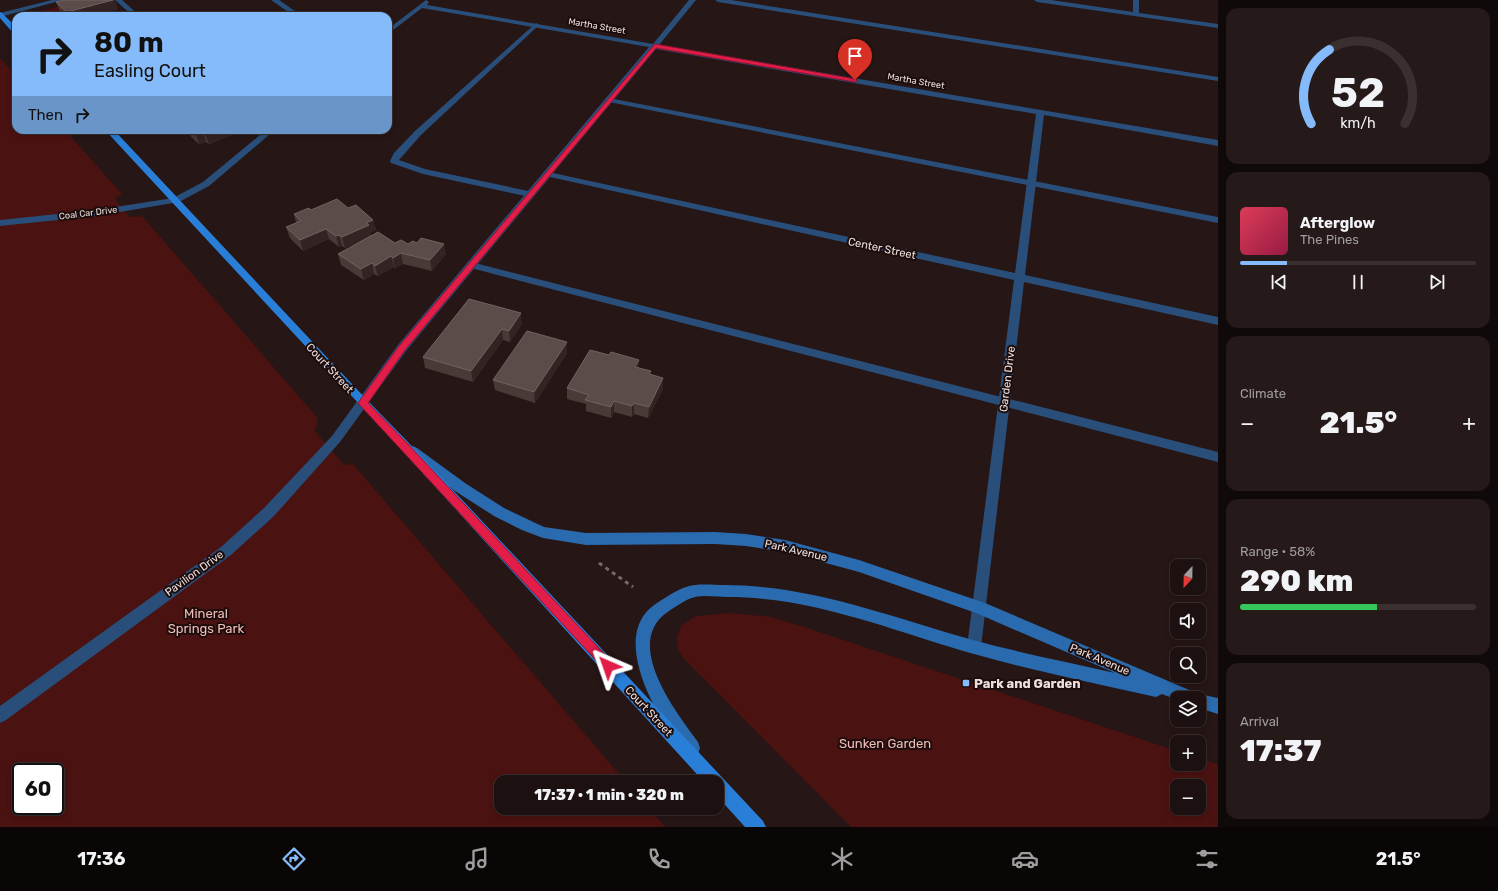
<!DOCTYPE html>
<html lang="en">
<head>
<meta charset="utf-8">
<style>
	body { margin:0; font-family:Rubik,sans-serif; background:#251919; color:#f1f3f6; height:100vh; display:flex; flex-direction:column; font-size:15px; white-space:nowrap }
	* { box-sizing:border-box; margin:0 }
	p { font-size:13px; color:#a09d9f }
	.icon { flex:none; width:22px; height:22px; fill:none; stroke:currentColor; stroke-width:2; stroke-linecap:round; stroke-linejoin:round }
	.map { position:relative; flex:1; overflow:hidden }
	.sheet { display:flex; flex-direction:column; gap:8px; padding:8px; background:#0f0909; width:280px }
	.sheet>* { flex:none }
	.banner { position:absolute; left:12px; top:12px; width:380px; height:122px; border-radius:12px; box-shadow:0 2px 6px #0003,0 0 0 1px #3a3030; background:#85bbfb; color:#111; overflow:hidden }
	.needle { width:26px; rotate:202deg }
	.fabs { position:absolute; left:1170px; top:559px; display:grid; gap:8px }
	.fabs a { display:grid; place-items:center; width:36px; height:36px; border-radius:8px; background:#1c1010; box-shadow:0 2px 6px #0003,0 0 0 1px #3a3030; font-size:20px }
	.speed { position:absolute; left:12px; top:763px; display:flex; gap:8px; font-size:20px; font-weight:700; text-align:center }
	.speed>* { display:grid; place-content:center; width:52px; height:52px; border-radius:50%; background:#1c1010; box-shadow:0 2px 6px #0003,0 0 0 1px #3a3030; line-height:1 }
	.speed .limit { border:2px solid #111; border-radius:6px; background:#fff; color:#111 }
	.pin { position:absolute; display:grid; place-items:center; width:34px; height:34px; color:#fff; margin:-41px -17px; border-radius:50% 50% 50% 0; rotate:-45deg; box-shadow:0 0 4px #0007 }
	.pin .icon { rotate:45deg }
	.me { position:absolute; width:44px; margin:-22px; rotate:317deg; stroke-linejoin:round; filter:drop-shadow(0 0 3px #0008) }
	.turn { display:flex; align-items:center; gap:14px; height:84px; padding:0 16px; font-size:18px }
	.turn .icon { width:52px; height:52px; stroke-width:2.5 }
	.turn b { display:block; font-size:28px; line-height:34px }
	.then { display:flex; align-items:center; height:38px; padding:0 16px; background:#0003; gap:8px; font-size:15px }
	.big { font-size:30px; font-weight:800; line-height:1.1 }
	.sheet .card { flex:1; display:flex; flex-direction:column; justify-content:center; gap:6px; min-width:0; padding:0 14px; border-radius:12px; background:#251919 }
	.sheet .dial { align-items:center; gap:0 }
	.dial svg { height:104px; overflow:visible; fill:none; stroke:#3a3030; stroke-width:7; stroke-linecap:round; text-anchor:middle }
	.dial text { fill:#f1f3f6; stroke:none }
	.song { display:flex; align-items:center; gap:12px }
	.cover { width:48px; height:48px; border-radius:6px; background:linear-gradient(135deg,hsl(350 70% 55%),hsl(340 70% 35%)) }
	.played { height:4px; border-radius:2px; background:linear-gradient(90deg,#85bbfb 20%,#3a3030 20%) }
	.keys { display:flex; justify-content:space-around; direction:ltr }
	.heat { display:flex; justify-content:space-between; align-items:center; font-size:22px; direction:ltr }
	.charge { height:6px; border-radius:3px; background:linear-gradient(90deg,#34c759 58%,#3a3030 0) }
	.trip { position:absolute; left:494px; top:775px; width:230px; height:40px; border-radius:12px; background:#1c1010; box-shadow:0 2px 6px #0003,0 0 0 1px #3a3030; font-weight:800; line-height:40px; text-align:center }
	.dock { display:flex; height:64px; justify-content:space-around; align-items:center; background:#0b0606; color:#a09d9f }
	.dock .icon { width:28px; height:28px }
	.dock .on { color:#85bbfb }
	.dock b { font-size:18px; color:#f1f3f6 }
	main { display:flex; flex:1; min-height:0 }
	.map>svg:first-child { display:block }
	.green { fill:#4a1211; fill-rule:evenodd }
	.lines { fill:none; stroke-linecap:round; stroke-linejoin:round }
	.path { stroke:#766867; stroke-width:3; stroke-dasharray:4 4; stroke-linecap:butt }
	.lane { fill:#294e79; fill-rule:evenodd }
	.street { fill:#294e79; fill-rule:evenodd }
	.secondary { fill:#2a6aae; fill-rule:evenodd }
	.primary { fill:#297fd8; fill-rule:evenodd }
	.wall { fill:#493937 }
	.shaded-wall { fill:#342322 }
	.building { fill:#5b4b49; stroke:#726261 }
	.route { fill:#e11d48; stroke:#92132f }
	.poi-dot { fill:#85bbfb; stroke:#1c0d0c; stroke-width:1.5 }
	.labels { text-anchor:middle; stroke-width:4; stroke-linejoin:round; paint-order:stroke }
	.far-street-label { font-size:9px; fill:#ede1e0; stroke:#1c0d0c }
	.street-label { font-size:11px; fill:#ede1e0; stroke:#1c0d0c }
	.near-park-label { font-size:13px; fill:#f1bcb6; stroke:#1c0d0c }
	.near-poi-label { font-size:13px; font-weight:bold; fill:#ede1e0; stroke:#1c0d0c; text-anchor:start }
</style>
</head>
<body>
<main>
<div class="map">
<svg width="1218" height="827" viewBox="0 0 1218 827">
	<rect width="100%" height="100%" fill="#261615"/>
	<g class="green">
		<path d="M82,0L65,16L36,15L41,11Z"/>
		<path d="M0,58L16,76V130H65L122,194L115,199L130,217L142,216L316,416C319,422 318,425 314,430L344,465L353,464L626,782H501V808H649L665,827H0ZM21,772H55V806H21Z"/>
		<path d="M731,613L771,617L804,627L1177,751V764H1199V758L1218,764V827H851L685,660L678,650L677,638L681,626L696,616ZM1177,786H1199V808H1177Z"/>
	</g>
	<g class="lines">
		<path class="path" d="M599,563L633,587"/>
		<g class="lane">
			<path d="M115,0H122L140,16H133Z"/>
			<path d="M715,0H731L1218,77V81L718,2Z"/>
			<path d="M536,23L540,25L538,26L421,135L399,160L425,169L533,192L535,194L533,196L530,197L423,174L391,163L390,161L394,153L415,131Z"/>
			<path d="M606,98H609L1218,217V223L609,102L605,100Z"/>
			<path d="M471,262L1218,452V462L467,267L466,265L467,263Z"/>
		</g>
		<g class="street">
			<path d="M52,0H63L0,17V13Z"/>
			<path d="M271,0H279L302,16H294Z"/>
			<path d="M426,0L429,2L427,5L653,44L689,0H696L659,45L1218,140V146L1044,115L1025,275L1218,317V325L1024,282L981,647L979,652L974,654L969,652L967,647L1014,280L550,177L406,351L340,442L274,516L231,555L6,720L0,723V706L221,547L264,508L332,436L398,345L649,47L422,8L388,34V29ZM656,49L1036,114L1015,273L553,173Z"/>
			<path d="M1034,0H1051L1133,12V0H1139V13L1218,24V28L1037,2Z"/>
			<path d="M266,130H275L209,186L179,202L96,216L0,226V220L96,210L173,198L203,182Z"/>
		</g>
		<path class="secondary" d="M413,446L417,448L465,483L504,508L544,527L586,533L715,532L746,534L785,540L859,560L985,603L1194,692L1195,695L1199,694L1218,698V714L1199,708V698H1177V700L1162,694L1156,697C1095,683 1034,671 974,654C893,631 814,597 728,597C718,597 705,595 695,597C686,599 677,606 669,611C621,642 676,712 698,742L700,748L698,754L692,756L686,754C677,740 665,726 657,711C640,680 619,627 657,603C668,596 682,586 695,585C705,584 715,585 724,585C811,585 891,617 973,640C1020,653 1068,662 1115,673L976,613L859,572L785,552L746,546L715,544L586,545L543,538L522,530L494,516L455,491L409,454L407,451L409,448Z"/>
		<g class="primary">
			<path d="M0,12L2,13L16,27V33H13L0,18Z"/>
			<path d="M105,130H114L367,400L407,441L763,821L766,827H745L717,796V782H704L399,447Z"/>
		</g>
	</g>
	<g class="wall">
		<path d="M56,2L118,9L90,16H65L60,11Z"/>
		<path d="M189,130H236L237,133L209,144L206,142L199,144L191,137Z"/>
		<path d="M348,208L373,220L376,230L371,232V236L395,243L408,244L417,243L446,254L432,271L403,264L395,268L394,267L378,276L374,274L364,280L341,265L338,254L369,237L345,248L342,246L339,247L329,239L303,251L290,238L286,227L296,223L294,214L311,210Z"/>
		<path d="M469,299L522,324L510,342L503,340L473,382L425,368L423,357Z"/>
		<path d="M567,342V353L535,403L495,390L493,380Z"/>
		<path d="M639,368L650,375L663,378V389L648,418L634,414L632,417L614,412L611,418L586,411V404L567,399V388Z"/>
	</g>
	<g class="shaded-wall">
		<path d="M113,0H115L118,9L90,16H68L67,12Z"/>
		<path d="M215,130H236L237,133L209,144L205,134Z"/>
		<path d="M203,132L206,142L199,144L196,134Z"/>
		<path d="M373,220L376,230L371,232V236L345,248L342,237L366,223Z"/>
		<path d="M326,229L329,239L303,251L300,240Z"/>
		<path d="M339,235L342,246L339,247L336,236Z"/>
		<path d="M444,244L446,254L432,271L430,260Z"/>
		<path d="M401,253L403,264L395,268L393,258Z"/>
		<path d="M391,256L394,267L378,276L375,266Z"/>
		<path d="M372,263L374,274L364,280L361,269Z"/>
		<path d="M521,313L522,324L510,342L509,331Z"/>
		<path d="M502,329L503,340L473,382L471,371Z"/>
		<path d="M567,342V353L535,403L534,392Z"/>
		<path d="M639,360V371L635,367Z"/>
		<path d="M663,378V389L648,418L649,407Z"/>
		<path d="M614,401V412L611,418V407Z"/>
		<path d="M634,403V414L632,417V406Z"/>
	</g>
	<g class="building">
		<path d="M65,0H113L67,12L56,2Z"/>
		<path d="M191,130H215L205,134L203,132L196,134Z"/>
		<path d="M337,199L348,208L356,205L373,220L366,223L369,225L342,237L339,235L336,236L326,229L300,240L286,227L301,221L294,214L309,208L311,210Z"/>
		<path d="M378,232L395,243L401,240L408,244L413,241L417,243L421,238L444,244L430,260L401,253L393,258L391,256L375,266L372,263L361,269L338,254Z"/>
		<path d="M469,299L521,313L509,331L502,329L471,371L423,357Z"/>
		<path d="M527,331L567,342L534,392L493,380Z"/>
		<path d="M590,350L609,355L611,352L639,360L635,367L651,371L649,374L663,378L649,407L634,403L632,406L614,401L611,407L585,400L589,395L567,388Z"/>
	</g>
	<path class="route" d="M655,44L855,79L858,80L855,82L656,48L405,350L368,403L406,442L612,662L613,666L612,669L608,671L604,669L358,403L399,346Z"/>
	<rect class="poi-dot" x="962" y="679" width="8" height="8" rx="2"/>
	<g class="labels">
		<g class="far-street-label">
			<text transform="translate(597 26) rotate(10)" y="3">Martha Street</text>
			<text transform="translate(916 81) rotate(10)" y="3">Martha Street</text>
			<text transform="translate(88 213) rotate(-7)" y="3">Coal Car Drive</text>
		</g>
		<g class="street-label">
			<text transform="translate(882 248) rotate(12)" y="4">Center Street</text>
			<text transform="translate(330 368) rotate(47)" y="4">Court Street</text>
			<text transform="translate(1007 379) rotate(-83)" y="4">Garden Drive</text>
			<text transform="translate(796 550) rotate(13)" y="4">Park Avenue</text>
			<text transform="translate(194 573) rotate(-36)" y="4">Pavilion Drive</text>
			<text transform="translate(1100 659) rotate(23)" y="4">Park Avenue</text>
			<text transform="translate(649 711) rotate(47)" y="4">Court Street</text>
		</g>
		<g class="near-park-label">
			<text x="206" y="618">Mineral<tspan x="206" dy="15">Springs Park</tspan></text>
			<text x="885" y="748">Sunken Garden</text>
		</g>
		<g class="near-poi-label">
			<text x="974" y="688">Park and Garden</text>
		</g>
	</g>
</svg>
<div class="fabs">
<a><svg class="needle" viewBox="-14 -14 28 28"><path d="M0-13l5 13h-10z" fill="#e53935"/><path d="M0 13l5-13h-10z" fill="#a09d9f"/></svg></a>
<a><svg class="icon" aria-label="sound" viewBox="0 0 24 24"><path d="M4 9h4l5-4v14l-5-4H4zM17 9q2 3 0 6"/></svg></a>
<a><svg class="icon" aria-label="search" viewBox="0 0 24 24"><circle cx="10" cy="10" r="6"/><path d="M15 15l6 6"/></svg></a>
<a><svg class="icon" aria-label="layers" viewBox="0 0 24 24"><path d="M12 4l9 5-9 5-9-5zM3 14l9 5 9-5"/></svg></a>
<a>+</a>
<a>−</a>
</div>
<div class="speed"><div class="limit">60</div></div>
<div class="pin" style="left:855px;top:80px;background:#d93025"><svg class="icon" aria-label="arrive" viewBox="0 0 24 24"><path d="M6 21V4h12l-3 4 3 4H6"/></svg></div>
<svg class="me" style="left:608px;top:666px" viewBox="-20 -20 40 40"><path d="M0-17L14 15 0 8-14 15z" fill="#e11d48" stroke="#fff" stroke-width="4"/></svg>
<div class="trip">17:37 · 1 min · 320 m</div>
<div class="banner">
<div class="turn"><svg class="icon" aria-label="right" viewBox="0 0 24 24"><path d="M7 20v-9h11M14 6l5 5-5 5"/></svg><div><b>80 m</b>Easling Court</div></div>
<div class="then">Then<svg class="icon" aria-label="right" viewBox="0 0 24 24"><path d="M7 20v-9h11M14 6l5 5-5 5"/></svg></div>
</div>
</div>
<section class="sheet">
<div class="card dial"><svg viewBox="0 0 100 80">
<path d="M14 69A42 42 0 1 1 86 69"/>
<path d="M14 69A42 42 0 0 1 28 12" stroke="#85bbfb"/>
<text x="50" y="56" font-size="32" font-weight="700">52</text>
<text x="50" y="72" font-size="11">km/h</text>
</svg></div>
<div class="card">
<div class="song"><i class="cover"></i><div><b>Afterglow</b><p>The Pines</p></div></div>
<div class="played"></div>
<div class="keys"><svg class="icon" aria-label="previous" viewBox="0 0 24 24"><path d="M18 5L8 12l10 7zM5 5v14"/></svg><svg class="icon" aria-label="pause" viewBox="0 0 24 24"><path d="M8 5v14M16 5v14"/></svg><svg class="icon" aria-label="next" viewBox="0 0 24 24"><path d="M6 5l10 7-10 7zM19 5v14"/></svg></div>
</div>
<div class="card"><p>Climate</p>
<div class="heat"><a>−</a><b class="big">21.5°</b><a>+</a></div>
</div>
<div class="card"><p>Range · 58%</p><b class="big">290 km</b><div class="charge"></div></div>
<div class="card"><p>Arrival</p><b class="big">17:37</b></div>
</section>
</main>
<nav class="dock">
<b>17:36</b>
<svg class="icon on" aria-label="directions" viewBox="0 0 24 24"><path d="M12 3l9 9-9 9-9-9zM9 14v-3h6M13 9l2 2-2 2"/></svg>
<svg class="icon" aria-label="music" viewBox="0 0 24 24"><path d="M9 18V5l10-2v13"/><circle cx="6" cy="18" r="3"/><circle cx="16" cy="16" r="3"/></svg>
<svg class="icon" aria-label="phone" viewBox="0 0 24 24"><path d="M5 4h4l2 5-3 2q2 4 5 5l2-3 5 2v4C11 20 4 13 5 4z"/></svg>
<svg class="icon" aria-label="climate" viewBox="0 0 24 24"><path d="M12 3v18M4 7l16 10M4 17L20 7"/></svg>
<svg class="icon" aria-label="car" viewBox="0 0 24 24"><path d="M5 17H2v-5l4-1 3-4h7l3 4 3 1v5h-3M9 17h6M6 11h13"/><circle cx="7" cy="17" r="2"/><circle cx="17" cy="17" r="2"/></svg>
<svg class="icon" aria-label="filters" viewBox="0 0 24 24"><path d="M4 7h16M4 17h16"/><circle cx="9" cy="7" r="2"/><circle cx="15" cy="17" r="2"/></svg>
<b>21.5°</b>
</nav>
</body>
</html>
